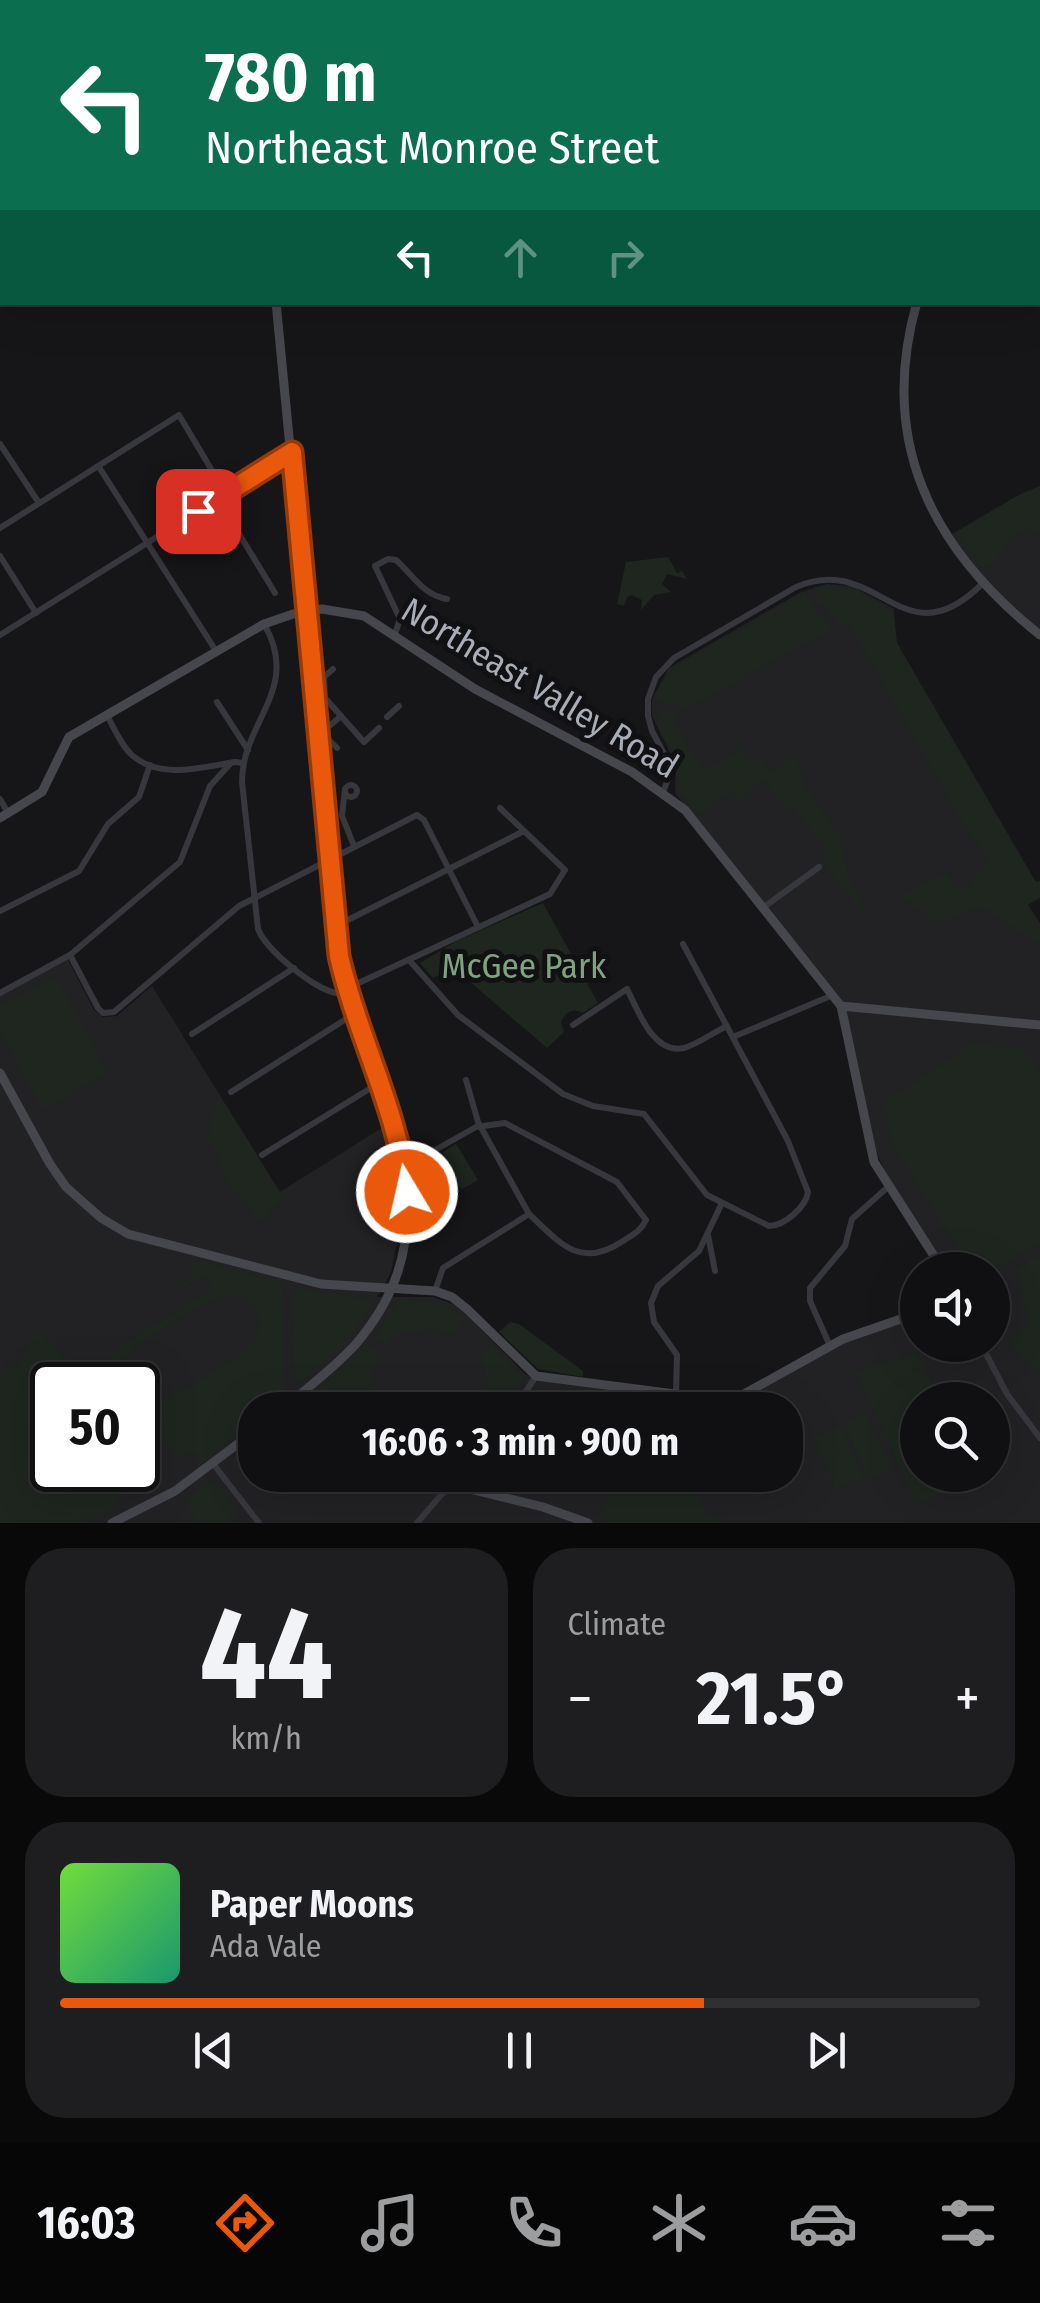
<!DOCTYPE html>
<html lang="en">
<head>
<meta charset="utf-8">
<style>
	body { margin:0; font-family:"Fira Sans Condensed",sans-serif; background:#1e1e20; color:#f1f3f6; height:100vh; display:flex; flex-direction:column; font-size:38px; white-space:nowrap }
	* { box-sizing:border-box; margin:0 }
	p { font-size:32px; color:#9c9d9f }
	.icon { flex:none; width:55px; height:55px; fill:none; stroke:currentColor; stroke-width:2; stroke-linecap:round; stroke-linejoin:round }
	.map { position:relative; height:1523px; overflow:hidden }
	.sheet { display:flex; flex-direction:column; gap:25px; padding:25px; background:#09090a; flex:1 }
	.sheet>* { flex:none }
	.banner { position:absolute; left:0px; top:0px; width:1040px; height:305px; box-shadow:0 10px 40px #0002,0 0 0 2px #303032; background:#0b6e4f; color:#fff; overflow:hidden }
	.buttons { position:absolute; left:900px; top:1252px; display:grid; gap:20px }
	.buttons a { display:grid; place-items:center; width:110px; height:110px; border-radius:50%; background:#101012; box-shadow:0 10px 40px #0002,0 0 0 2px #303032; font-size:50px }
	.speed { position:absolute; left:30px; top:1362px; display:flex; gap:20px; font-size:50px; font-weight:700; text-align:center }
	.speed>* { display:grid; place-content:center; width:130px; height:130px; border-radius:50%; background:#101012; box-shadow:0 10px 40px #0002,0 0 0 2px #303032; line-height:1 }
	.speed .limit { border:5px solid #111; border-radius:15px; background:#fff; color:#111 }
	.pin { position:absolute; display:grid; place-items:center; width:85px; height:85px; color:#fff; margin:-42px; border-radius:20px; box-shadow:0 5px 15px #0006 }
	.me { position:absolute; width:110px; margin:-55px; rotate:351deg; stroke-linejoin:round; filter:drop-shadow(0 0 8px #0008) }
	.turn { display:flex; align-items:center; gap:35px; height:210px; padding:0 40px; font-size:45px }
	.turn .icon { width:130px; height:130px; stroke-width:2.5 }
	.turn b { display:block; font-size:70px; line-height:85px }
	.lanes { display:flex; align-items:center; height:95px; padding:0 40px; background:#0003; justify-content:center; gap:50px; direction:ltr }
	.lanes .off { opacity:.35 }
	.big { font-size:75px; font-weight:700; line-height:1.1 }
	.sheet .card { flex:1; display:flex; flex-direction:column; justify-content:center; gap:15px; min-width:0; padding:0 35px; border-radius:40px; background:#1e1e20 }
	.sheet .dial { align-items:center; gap:0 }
	.dial b { font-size:130px; line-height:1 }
	.song { display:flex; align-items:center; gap:30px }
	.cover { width:120px; height:120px; border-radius:15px; background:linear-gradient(135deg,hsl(100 70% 55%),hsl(160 70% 35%)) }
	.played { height:10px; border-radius:5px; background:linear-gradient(90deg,#ea580c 70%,#303032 70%) }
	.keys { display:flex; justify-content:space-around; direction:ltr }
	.heat { display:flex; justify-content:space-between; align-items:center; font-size:55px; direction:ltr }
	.sheet .tiles { flex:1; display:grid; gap:25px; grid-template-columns:1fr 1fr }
	.card:last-child { grid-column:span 2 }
	.trip { position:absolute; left:238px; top:1392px; width:565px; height:100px; border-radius:40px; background:#101012; box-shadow:0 10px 40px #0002,0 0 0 2px #303032; font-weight:700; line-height:100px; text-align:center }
	.tab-bar { display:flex; height:160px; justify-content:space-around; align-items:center; background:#060607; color:#9c9d9f }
	.tab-bar .icon { width:70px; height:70px }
	.tab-bar .selected { color:#ea580c }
	.tab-bar b { font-size:45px; color:#f1f3f6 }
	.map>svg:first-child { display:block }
	.built { fill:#222225; fill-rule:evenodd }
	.green { fill:#1e261f }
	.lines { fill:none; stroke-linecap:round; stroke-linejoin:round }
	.stream { stroke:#2c353c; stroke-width:2.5 }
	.street { stroke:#37383d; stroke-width:6 }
	.secondary { stroke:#45474d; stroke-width:9 }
	.primary { stroke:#53555c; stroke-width:10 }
	.route-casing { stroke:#983908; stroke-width:25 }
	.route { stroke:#ea580c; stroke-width:18 }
	.labels { text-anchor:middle; stroke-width:10; stroke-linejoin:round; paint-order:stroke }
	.street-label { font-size:35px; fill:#a8adb8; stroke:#111113 }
	.park-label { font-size:35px; fill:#7fa381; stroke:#111113 }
</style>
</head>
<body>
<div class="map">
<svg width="1040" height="1523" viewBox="0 0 1040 1523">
	<rect width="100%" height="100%" fill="#161618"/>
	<g class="built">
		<path d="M1040,486V635L1005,607L947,537L1017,496Z"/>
		<path d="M827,584L852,586L894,609L893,628L897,643L1040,889L1017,908L1040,942V1523H0V996L68,960L94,1010L103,1017L117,1016L152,986L280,1192L388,1124L400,1177L401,1222L391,1272L377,1297H433L453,1304L463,1311L526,1375L561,1384L728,1404L749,1397L851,1339L917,1317L918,1345H992V1270H948L887,1175L874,1149L844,1002L675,793L676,765L652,716V699L669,668L801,592ZM52,1385H138V1470H52ZM918,1400H992V1475H918ZM255,1410H785V1475H255Z"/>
	</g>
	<g class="green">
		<path d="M1040,486V533L1035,535L1034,529L1014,534L993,564L982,569L956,532L1017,496Z"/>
		<path d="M668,557L677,573L682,571L687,579L667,574L662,584L671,592L654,595L641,610L642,600L632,595L627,597L624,606L617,604L626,562Z"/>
		<path d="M826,585L858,590L894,614L897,643L1017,851L1036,882L1040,881V898L1028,905L1040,923V945L987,910L977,908L938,923L900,897L947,873L960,891L973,883V876L987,865L985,852L970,836L850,626L844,627L817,601L815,587Z"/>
		<path d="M804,593L815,610L835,627L683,711L675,704L656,701L661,683L676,666Z"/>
		<path d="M672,712L678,717L674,721L703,771L738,752L733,742L736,740L748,759L763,761L769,772L796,755L805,787L840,836L849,879L868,914L861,911L828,869L823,854L826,850L793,807H784L763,780L740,802L731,791L699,816L679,791V764L658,726V713Z"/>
		<path d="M543,903L598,1003L583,1013C574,1008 565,1012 561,1022L564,1032L547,1048L456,970H449L433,978L420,963L457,941Z"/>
		<path d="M56,976L107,1071L104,1076L45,1108L40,1105L0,1032V1006Z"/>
		<path d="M972,1044L1024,1048L1040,1074V1242L993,1273L992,1270H972L891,1143L884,1102Z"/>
		<path d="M219,1101L226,1105L284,1199L260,1222L224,1178L219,1155L207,1142L212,1110Z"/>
		<path d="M456,1144L478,1180L462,1189L460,1187L454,1190L451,1185L446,1187L448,1191L442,1197L447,1206L439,1215L430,1206L433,1204L417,1190L415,1169Z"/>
		<path d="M1040,1255V1372L1026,1364L1009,1341L1025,1327L1029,1318L1016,1270Z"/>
		<path d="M201,1261L282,1282L285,1397L268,1410H255V1420L204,1462L197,1454L174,1456L158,1430L164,1422L160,1416L146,1424L140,1414L145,1425L138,1427V1403C146,1405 152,1405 160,1402C177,1394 241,1357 252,1344C267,1325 254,1293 228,1295C207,1297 154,1336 134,1348L125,1361H120L123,1364L118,1374L119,1385H99L91,1371L109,1360L121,1345L213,1289L203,1276L179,1291L177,1287L194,1276L189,1268Z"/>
		<path d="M297,1288L370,1299L373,1303L351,1336L302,1382L296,1379L294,1372L293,1295Z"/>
		<path d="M400,1299L445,1304L466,1318L451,1336L434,1329L397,1333L385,1345L375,1337Z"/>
		<path d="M510,1322L519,1324L583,1371V1377L538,1369L499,1332Z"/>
		<path d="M35,1331L54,1344L70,1364L74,1362L88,1385H52V1470H122L129,1473L123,1496L117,1494L113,1504L117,1508L85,1523H0V1375L21,1362Z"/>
		<path d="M491,1344L523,1377L503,1410L484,1409L489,1402L485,1369L478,1360Z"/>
		<path d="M367,1345L377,1352L376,1364L370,1371L375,1405L372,1410H321L314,1402L313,1396Z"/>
		<path d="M918,1353L940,1400H918V1475H969L917,1506L856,1372Z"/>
		<path d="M866,1414L891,1467L869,1478L844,1425Z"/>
		<path d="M840,1426L865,1478L836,1489L812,1438Z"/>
		<path d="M626,1475H707L698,1493L704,1514L724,1523H609L600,1517L610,1494H618Z"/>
		<path d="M214,1480L238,1510L231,1523H198L184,1500Z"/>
	</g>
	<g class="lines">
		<g class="stream">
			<path d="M888,2L893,0"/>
			<path d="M0,296H2"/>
		</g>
		<g class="street">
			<path d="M248,0L249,2"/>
			<path d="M54,2L58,0"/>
			<path d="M357,2L358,0"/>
			<path d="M443,2L444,0"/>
			<path d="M571,2V0"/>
			<path d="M646,2L649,0"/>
			<path d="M0,37L2,35"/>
			<path d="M0,178L1,180"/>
			<path d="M1038,276L1040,278"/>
			<path d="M0,444L39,503"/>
			<path d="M99,467L216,651"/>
			<path d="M0,528L179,415L223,489L221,504L275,593"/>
			<path d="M0,556L36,613"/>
			<path d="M264,624C302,689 242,721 242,782L258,929C265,949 316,991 337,993L550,894L565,870L500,808"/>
			<path d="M395,634L400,619L375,566L388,559L396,560C413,575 423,595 447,599"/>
			<path d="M0,635L291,453"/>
			<path d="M333,669L324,677L325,698L364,742L379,728"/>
			<path d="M217,702L248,750"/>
			<path d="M106,714C114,727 121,746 133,756C162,780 202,767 235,762L243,763"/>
			<path d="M387,717L399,706"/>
			<path d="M317,728H327L341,716"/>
			<path d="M327,728L328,739L337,748"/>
			<circle cx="351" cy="791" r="6"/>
			<path d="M345,789L342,816L354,846"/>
			<path d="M663,792L672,769L652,731L648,716V699L656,677L674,658L796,587C879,551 902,663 982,584"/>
			<path d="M0,799L8,813"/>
			<path d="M764,907L819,867"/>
			<path d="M0,911L79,871L108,824L139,797L150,765"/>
			<path d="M336,926L524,831"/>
			<path d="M70,955L98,1008L103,1013L114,1012L239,906L417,815L424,820L477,925"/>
			<path d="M409,960L458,1015L563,1094L593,1106L644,1114L707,1195L769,1226C784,1226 806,1207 808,1192L788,1141L683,944"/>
			<path d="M0,993L70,955L180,862L210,786L231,763"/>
			<path d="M573,1025L627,989C638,1010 653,1055 684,1048C698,1044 714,1032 727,1026"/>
			<path d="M192,1034L294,968"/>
			<path d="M733,1037L833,995"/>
			<path d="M231,1092L354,1014"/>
			<path d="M262,1155L379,1083"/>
			<path d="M405,1167L476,1127L505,1123L617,1182L646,1220C641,1231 632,1235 623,1241C580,1270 560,1243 529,1214"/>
			<path d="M708,1235L715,1271"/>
			<path d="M435,1291L443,1268L529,1214L478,1122L466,1080"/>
			<path d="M830,1346L810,1301V1288L845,1246L852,1219L889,1186"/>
			<path d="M982,1346L1007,1394L1040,1438"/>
			<path d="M676,1395L677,1355L654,1322L651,1303L658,1286L699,1251L722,1203"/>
			<path d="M514,1410L536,1376"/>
			<path d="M214,1465L259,1523"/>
			<path d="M417,1523L458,1475"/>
		</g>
		<g class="secondary">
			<path d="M269,2L270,0"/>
			<path d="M0,11L2,15"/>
			<path d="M1038,112L1040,108"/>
			<path d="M276,302L339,956C368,1092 467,1215 355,1345C333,1369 306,1389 281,1410"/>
			<path d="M917,302C877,442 932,549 1040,635"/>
			<path d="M0,818L42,792L69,737L264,624L296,613L322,609L364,616L475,689L632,772L685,810L841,1006L874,1162L943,1270"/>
			<path d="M841,1006L1040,1025"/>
			<path d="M0,1073L50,1164L66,1187L101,1218L128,1234L321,1284L435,1291L452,1297L467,1309L536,1376L721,1400L737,1398L843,1339L918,1313"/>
			<path d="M296,1397L308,1410"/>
			<path d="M413,1475L543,1507L588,1523"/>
			<path d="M112,1523L175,1491L255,1431"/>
		</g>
		<g class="primary">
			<path d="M805,2L807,0"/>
			<path d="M0,240H2"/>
		</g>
	</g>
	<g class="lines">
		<g class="route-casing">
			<path id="route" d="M198,511L292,452L339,956C357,1036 398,1110 407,1192"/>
		</g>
		<use href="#route" class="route"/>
	</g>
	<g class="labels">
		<g class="street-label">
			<text transform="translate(540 688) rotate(31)" y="12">Northeast Valley Road</text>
		</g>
		<g class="park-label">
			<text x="524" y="978">McGee Park</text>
		</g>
	</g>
</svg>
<div class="buttons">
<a><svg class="icon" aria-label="sound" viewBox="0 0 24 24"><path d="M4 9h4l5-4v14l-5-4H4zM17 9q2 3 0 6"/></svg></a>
<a><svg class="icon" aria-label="search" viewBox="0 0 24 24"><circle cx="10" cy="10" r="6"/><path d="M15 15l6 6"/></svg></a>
</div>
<div class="speed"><div class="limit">50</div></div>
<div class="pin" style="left:198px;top:511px;background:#d93025"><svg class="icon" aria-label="arrive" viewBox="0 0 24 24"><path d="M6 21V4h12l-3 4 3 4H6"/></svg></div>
<svg class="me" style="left:407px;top:1192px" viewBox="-20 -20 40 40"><circle r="17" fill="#ea580c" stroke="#fff" stroke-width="3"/><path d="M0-11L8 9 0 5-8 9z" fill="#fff"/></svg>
<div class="trip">16:06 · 3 min · 900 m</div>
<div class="banner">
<div class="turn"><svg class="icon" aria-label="left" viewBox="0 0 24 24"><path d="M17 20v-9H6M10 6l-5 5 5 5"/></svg><div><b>780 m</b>Northeast Monroe Street</div></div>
<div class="lanes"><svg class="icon" aria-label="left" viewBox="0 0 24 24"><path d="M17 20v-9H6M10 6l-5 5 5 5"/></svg><svg class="icon off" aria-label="ahead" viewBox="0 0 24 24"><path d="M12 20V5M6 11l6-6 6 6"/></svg><svg class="icon off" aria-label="right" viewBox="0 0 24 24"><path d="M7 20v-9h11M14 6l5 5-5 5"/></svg></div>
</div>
</div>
<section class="sheet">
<div class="tiles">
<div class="card dial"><b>44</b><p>km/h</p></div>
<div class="card"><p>Climate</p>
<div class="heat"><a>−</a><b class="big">21.5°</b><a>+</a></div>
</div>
<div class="card">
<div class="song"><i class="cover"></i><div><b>Paper Moons</b><p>Ada Vale</p></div></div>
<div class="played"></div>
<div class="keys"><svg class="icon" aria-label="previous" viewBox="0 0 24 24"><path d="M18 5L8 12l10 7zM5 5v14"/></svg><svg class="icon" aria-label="pause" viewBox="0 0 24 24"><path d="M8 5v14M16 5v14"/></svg><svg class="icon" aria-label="next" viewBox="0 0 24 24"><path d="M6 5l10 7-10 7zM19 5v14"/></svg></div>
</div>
</div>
</section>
<nav class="tab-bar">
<b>16:03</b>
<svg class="icon selected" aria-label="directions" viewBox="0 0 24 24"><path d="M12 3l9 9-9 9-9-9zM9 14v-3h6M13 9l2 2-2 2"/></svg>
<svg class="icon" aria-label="music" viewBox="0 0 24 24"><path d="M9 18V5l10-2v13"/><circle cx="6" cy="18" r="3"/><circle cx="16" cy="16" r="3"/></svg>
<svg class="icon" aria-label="phone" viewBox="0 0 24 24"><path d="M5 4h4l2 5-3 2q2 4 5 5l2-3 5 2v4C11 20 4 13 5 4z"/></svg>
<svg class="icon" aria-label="climate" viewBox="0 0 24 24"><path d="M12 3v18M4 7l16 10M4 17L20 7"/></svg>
<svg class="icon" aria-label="car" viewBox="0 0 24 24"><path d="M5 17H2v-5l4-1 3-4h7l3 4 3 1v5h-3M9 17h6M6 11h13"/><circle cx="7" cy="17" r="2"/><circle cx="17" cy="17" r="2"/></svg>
<svg class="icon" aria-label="filters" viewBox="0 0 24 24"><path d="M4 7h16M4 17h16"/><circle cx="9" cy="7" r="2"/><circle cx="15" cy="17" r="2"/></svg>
</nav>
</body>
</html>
